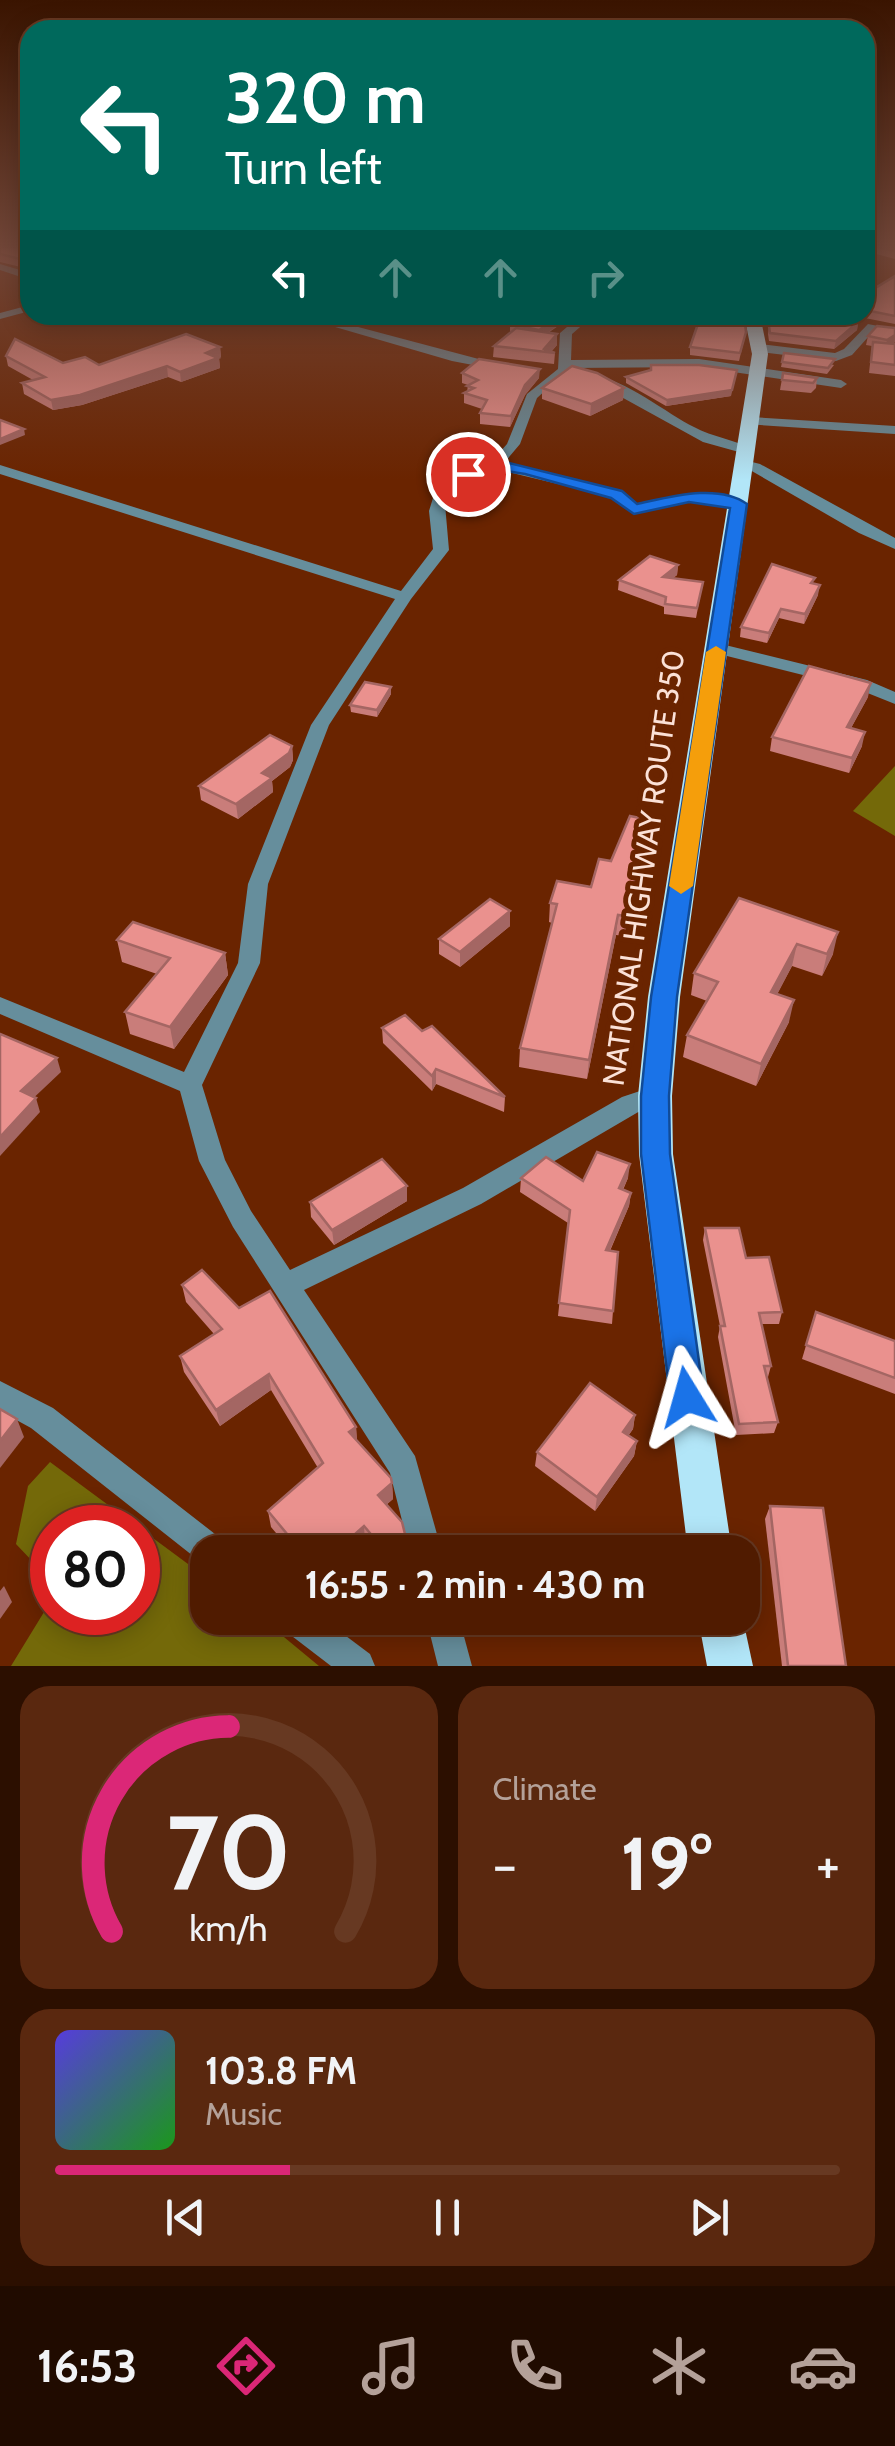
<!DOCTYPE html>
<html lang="en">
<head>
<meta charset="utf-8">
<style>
	body { margin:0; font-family:Cabin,sans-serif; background:#5a280f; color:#f1f3f6; height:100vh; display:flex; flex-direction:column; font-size:38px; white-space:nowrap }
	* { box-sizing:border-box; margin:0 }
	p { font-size:32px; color:#b4a199 }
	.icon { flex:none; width:55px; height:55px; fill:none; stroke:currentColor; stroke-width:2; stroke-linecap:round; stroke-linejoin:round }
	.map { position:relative; height:1666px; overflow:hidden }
	.sheet { display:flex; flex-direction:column; gap:20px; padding:20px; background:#2c0f00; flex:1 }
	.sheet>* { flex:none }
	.hud { position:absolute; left:20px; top:20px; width:855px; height:305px; border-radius:30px; box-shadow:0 5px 25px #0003,0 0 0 2px #673922; background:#00695c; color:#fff; overflow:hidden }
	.speed { position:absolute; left:30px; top:1505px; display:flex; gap:20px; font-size:50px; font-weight:700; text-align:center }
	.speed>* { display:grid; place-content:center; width:130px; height:130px; border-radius:50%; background:#501b00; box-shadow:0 5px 25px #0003,0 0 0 2px #673922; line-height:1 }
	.speed .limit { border:15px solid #d22; background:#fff; color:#111 }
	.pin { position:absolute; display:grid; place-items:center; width:85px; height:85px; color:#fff; margin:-42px; border:5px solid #fff; border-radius:50%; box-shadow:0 2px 10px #0007 }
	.me { position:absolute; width:110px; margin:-55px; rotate:352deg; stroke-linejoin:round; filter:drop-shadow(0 0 8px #0008) }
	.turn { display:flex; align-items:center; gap:35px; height:210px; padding:0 40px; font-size:45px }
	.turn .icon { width:130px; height:130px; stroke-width:2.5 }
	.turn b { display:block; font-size:70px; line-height:85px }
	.lanes { display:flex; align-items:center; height:95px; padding:0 40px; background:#0003; justify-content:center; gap:50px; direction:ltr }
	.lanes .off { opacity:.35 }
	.big { font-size:75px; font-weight:700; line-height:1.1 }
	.sheet .widget { flex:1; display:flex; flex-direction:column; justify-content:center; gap:15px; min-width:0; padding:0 35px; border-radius:30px; background:#5a280f }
	.sheet .dial { align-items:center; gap:0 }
	.dial svg { height:260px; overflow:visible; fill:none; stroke:#673922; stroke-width:7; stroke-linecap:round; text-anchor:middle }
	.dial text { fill:#f1f3f6; stroke:none }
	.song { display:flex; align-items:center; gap:30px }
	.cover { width:120px; height:120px; border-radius:15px; background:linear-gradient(135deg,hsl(250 70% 55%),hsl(120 70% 35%)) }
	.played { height:10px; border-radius:5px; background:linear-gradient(90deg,#db2777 30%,#673922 30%) }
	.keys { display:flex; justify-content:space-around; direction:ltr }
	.heat { display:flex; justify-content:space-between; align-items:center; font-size:55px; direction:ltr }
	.sheet .tiles { flex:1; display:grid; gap:20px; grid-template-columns:1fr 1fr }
	.widget:last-child { grid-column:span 2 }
	.trip { position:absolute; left:190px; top:1535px; width:570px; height:100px; border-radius:30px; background:#501b00; box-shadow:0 5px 25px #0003,0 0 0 2px #673922; font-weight:700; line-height:100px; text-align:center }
	.dock { display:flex; height:160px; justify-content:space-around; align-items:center; background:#200b00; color:#b4a199 }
	.dock .icon { width:70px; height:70px }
	.dock .current { color:#db2777 }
	.dock b { font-size:45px; color:#f1f3f6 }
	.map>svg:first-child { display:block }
	.green { fill:#746909 }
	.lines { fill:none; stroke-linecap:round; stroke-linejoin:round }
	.minor { fill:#668e9c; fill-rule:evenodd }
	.tertiary { fill:#668e9c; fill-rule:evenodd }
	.trunk { fill:#b2e6f8; fill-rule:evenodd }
	.wall { fill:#c97d7a }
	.shaded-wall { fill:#a46663 }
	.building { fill:#ea918e; stroke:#a46663; stroke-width:2.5 }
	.route { fill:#1a73e8; stroke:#114b97; stroke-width:2.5 }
	.slow { fill:#f59e0b }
	.labels { text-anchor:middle; stroke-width:10; stroke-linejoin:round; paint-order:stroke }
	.street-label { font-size:30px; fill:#fbe1d7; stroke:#6a2400 }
</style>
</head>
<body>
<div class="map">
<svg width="895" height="1666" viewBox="0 0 895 1666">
	<rect width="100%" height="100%" fill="#6a2400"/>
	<g class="green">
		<path d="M895,766V836L853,811Z"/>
		<path d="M50,1462L207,1578L208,1618H261L319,1666H11L52,1599V1612H138V1528H52V1582L16,1544L28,1486Z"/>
	</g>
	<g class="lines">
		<g class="minor">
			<path d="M0,264L30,273V280L0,270Z"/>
			<path d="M30,305V311L0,319V313Z"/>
			<path d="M294,315H313L505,366L499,370L452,361Z"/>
			<path d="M581,315H594L572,334L571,360L699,359L841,380L847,384L841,388L699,367L570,368L537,398L520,444L504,463L622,491L637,505C669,497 717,485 746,504L739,508L689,501L634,514L612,497L495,469L458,486L445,504L449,550L411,599L329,725L268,884L260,963L202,1085L225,1160L251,1211L290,1270L463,1188L622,1097L655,1086L664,1089L667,1096L664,1103L640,1111L481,1204L304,1290L415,1456L442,1552H410L390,1473L233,1227L199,1161L180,1091L0,1014V997L184,1072L238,963L248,884L311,725L395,599L0,474V465L401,591L433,549L429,511L433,498L448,480L499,453L507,444L527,394L558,369L560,333Z"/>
			<path d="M868,324L878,326L852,355L836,361L760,352L754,348L760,344L835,353L844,349Z"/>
			<path d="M596,377C622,377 669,415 694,427C712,437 737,440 753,450L746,454L703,442L596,383Z"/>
			<path d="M744,460L760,464L895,538V549L859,533L750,470L739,467L737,464Z"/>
			<path d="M717,643L867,680L895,692V704L855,688L711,652V644Z"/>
			<path d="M0,1381L53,1408L224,1541L229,1552H208V1566L202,1563L31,1428L0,1411Z"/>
			<path d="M279,1618H322L370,1654L375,1666H331L284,1630Z"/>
			<path d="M426,1618H459L472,1666H438Z"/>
		</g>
		<path class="tertiary" d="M750,417L895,426V434L745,424V418Z"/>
		<g class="trunk">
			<path d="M744,315H760L768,354L680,997L672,1096L673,1154L732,1552H688L639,1154L638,1096L648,997L752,354Z"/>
			<path d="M742,1615L753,1666H707L698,1618Z"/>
		</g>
	</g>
	<g class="wall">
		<path d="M0,247H30V266L25,268L0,262Z"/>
		<path d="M865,247H895V259L865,251Z"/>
		<path d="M895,276V324L850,315H865V292L867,293Z"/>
		<path d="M215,315H271L244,325Z"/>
		<path d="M337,315H374L357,322Z"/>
		<path d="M497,315H574L548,333L557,334V345L551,352L555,353L554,364L493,357L494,346L510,332V325L496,321Z"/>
		<path d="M858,322L857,330L834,349L769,341L768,334L769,326Z"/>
		<path d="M895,328V342L892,344H895V376L869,373L872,346L866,345L868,336Z"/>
		<path d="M746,332L739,361L690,355V347Z"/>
		<path d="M220,347L221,357L219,358L220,368L181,382L168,377L82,405L53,410L24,394L22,383L33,380L8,366L6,356L63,363L99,365Z"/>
		<path d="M784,353L834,365L827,374L781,367Z"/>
		<path d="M462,373L539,378L525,395L510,427L480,424V413L482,409L464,403V393L467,392L468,385L462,383Z"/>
		<path d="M783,373L817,378L816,388L811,393L780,390Z"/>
		<path d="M626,377L731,396L666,406L626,383Z"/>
		<path d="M542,388H624L623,400L590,416L542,399Z"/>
		<path d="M678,565L677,575L673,578L701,592L696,618L664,614V607L618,590L619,580Z"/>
		<path d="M814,584L818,595L804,624L779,618L767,643L740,637L741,627Z"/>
		<path d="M391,687V694L377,717L351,712L350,705Z"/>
		<path d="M868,697L851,728L862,746L849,773L770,751L772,737Z"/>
		<path d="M292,746L293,760L290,767L272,781L273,792L238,819L201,800L199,786Z"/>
		<path d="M648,839L624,936L616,935L587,1079L519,1067L520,1048L552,923L549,922L550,903L591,887L611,861Z"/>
		<path d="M739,898L833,954L822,976L792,966L777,994L789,1022L756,1086L683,1057L687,1035L707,1001L691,995L694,973Z"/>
		<path d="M510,911V926L460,967L439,954V939Z"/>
		<path d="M117,940L225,953L228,975L174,1049L130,1034L125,1012L157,974L122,962Z"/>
		<path d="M382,1028L422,1031L505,1097L504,1112L436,1084L432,1091L383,1043Z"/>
		<path d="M521,1178L583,1181L628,1178L623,1190L631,1193L629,1206L610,1251L613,1311L612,1324L558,1316L568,1223L520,1192Z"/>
		<path d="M407,1201L334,1245L311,1217L310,1202Z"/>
		<path d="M705,1228L746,1258L782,1312L779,1324H762L771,1366L768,1377H766L778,1422L774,1433L736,1435L718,1337L720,1326L703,1240Z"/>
		<path d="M182,1285L356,1427L357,1441L392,1483L393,1499L386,1505L406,1550L403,1552H374L365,1542L353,1552H292L271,1527L268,1511L318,1468L271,1390L220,1426L184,1372L180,1356L214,1334L186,1302Z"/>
		<path d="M816,1312L895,1341V1394L802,1359Z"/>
		<path d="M635,1415L633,1429L628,1436L637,1441L634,1456L595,1511L535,1466L537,1452Z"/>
		<path d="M770,1506L846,1666H782L765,1519Z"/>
	</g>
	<g class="shaded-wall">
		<path d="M30,258V266L25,268L24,260Z"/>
		<path d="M249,315H271L244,325L243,317Z"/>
		<path d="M356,315H374L357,322Z"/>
		<path d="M562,315H574L539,338V330Z"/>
		<path d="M858,322L857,330L834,349L836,341Z"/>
		<path d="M557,334V345L550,353L544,349Z"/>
		<path d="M895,335V342L885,348L887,340Z"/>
		<path d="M220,347L221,357L219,358L220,368L181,382L180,372L206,353Z"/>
		<path d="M167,366L168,377L82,405L53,410L51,400Z"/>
		<path d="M540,369L539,378L525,395L510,427L511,416L525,385Z"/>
		<path d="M736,376L731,396L666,406L667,400Z"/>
		<path d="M624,388L623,400L590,416L591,404Z"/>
		<path d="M24,429L25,435L0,445V439Z"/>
		<path d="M678,565L677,575L662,587L663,577Z"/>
		<path d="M820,585L818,595L804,624L805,614Z"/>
		<path d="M781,609L779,618L767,643L769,633Z"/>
		<path d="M871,683L868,697L844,741L847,727Z"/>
		<path d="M391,687V694L377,717V710Z"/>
		<path d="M865,732L862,746L849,773L852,758Z"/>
		<path d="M292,746L293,760L290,767L272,781L273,792L238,819L236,804L262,773Z"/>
		<path d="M650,820L648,839L624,936L626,916Z"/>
		<path d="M510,911V926L460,967V952Z"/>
		<path d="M618,915L616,935L587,1079L589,1060Z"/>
		<path d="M838,932L833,954L822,976L827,954Z"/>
		<path d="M797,944L792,966L767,1014L771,992Z"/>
		<path d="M225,953L228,975L174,1049L170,1027Z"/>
		<path d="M794,1000L789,1022L756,1086L761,1064Z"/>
		<path d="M57,1058L61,1072L25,1106L21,1091Z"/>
		<path d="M436,1069V1084L432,1091V1076Z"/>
		<path d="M36,1098L40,1112L0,1156V1137Z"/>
		<path d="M630,1164L628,1178L617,1202L619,1188Z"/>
		<path d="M407,1186V1201L334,1245L332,1230Z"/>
		<path d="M631,1193L629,1206L604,1264L606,1250Z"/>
		<path d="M269,1374L271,1390L220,1426L216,1410Z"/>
		<path d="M635,1415L633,1429L621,1446L623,1432Z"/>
		<path d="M17,1419L24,1437L0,1468V1441Z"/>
		<path d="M356,1427L357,1443L349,1432Z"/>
		<path d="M637,1441L634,1456L595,1511L597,1497Z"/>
		<path d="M392,1483L393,1499L379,1511L378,1495Z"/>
		<path d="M364,1526L365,1542L353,1552H335Z"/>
		<path d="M405,1534L406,1550L403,1552H386Z"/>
		<path d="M4,1586L12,1602L0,1619V1591Z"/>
	</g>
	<g class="building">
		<path d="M0,247H30V258L24,260L0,254Z"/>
		<path d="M877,247H895V251Z"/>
		<path d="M895,276V316L865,310V292L867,293Z"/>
		<path d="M504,315H562L539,330L510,324L518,318Z"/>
		<path d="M701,315H744L746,332L740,353L690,347Z"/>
		<path d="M782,315H827L858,322L836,341L770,333L769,326Z"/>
		<path d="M877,326L895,328V335L887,340L868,336Z"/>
		<path d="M516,328L557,334L544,349L555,353L494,346Z"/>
		<path d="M186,334L220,347L206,353L218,358L180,372L167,366L80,395L51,400L22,383L45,377L6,356L15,339L63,363L85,357L99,365Z"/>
		<path d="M873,342L895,344V365L871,362Z"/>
		<path d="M784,353L835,359L828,368L782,362Z"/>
		<path d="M479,359L540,369L525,385L511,416L480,413L487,400L464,393L474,388L467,386L478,380L462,373Z"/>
		<path d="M651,365H699L737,370L732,390L667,400L626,377L651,370Z"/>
		<path d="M572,366L597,373L624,388L591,404L542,388Z"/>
		<path d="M783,373L817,378L813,383L782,380Z"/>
		<path d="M0,420L24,429L0,439Z"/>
		<path d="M650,556L678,565L663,577L703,582L697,608L665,604L666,597L619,580Z"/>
		<path d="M772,564L815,578L811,583L820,585L805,614L781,609L769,633L741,627Z"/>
		<path d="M809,666L871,683L847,727L865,732L852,758L772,737Z"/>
		<path d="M365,682L391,687L377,710L350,705Z"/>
		<path d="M270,735L292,746L289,753L262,773L272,778L236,804L199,786Z"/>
		<path d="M630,816L650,820L626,916L618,915L589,1060L520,1048L557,904L550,903L557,881L591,887L599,859L611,861Z"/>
		<path d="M739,898L838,932L827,954L797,944L771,992L794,1000L761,1064L687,1035L718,982L694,973Z"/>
		<path d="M490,899L510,911L460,952L439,939Z"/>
		<path d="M133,922L225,953L170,1027L125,1012L170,958L117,940Z"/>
		<path d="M405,1015L422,1031L432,1026L505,1097L436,1069L432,1076L382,1028Z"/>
		<path d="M0,1034L57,1058L21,1091L36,1098L0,1137Z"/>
		<path d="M597,1152L630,1164L619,1188L631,1193L606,1250L618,1252L613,1311L559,1303L570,1210L521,1178L546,1157L583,1181Z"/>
		<path d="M382,1159L407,1186L332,1230L310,1202Z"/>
		<path d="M705,1228H739L746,1258L769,1257L782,1312L759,1313L771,1366H764L778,1422L739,1424L720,1326H725Z"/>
		<path d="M202,1270L239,1308L270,1291L356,1427L349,1432L391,1478L392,1483L378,1495L402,1522L405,1534L386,1552L364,1526L335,1552H302L268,1511L323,1463L269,1374L216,1410L180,1356L222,1329L182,1285Z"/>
		<path d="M816,1312L895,1341V1378L806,1345Z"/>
		<path d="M590,1383L635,1415L623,1432L637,1441L597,1497L537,1452Z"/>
		<path d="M0,1409L17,1419L0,1441Z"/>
		<path d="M770,1506L823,1508L846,1666H788Z"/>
	</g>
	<linearGradient id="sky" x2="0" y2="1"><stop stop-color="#3a1400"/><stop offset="0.51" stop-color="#704537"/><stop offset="1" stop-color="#704537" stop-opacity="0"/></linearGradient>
	<rect width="895" height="480" fill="url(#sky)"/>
	<path class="route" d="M493,459L622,491L637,504C670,497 718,483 747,504L677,997L669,1096L670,1154L704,1397L699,1408L687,1413L675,1408L670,1397L641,1154V1096L651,997L730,508L689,502L634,514L611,498L525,474L494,469L468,478L460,474Z"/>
	<path class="slow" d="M716,646L726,652L693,886L681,894L669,886L706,652Z"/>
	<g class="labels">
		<g class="street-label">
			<text transform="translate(644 868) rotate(-82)" y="10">NATIONAL HIGHWAY ROUTE 350</text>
		</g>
	</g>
</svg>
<div class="speed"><div class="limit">80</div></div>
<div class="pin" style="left:468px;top:474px;background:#d93025"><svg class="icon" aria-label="arrive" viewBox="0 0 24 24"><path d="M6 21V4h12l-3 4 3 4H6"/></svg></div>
<svg class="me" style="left:687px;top:1397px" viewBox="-20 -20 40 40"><path d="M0-17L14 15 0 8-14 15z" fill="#1a73e8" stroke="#fff" stroke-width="4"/></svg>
<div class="trip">16:55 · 2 min · 430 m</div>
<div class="hud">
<div class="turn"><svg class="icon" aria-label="left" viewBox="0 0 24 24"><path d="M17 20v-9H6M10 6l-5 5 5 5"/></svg><div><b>320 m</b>Turn left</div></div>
<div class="lanes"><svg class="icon" aria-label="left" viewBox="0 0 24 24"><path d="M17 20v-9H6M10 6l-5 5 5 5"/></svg><svg class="icon off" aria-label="ahead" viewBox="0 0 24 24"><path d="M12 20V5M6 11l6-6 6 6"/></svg><svg class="icon off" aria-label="ahead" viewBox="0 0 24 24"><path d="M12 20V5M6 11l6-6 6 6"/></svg><svg class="icon off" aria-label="right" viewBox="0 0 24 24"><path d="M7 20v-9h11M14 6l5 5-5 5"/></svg></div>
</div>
</div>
<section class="sheet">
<div class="tiles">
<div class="widget dial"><svg viewBox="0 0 100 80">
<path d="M14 69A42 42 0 1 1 86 69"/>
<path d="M14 69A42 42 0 0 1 50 6" stroke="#db2777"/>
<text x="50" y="56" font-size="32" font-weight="700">70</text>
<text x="50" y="72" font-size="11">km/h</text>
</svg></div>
<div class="widget"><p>Climate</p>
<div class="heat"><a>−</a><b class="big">19°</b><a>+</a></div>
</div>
<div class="widget">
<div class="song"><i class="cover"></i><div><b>103.8 FM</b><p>Music</p></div></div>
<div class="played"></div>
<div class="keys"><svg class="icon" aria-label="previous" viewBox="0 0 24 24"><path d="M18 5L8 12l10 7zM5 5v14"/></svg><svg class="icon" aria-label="pause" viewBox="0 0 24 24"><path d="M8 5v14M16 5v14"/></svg><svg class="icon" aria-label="next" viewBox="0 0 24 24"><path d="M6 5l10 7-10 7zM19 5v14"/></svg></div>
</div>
</div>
</section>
<nav class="dock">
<b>16:53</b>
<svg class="icon current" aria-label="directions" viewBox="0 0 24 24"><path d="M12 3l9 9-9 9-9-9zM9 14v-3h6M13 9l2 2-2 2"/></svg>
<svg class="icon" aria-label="music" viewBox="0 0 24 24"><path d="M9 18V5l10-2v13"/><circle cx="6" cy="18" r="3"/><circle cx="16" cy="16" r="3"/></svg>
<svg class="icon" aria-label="phone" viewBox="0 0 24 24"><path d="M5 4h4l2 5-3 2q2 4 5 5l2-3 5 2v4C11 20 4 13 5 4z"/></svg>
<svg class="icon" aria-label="climate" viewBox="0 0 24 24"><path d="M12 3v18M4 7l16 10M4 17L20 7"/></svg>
<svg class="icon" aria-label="car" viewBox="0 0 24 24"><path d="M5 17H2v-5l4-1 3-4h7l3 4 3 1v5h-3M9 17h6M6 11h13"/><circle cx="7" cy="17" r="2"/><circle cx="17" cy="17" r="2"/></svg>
</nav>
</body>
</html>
